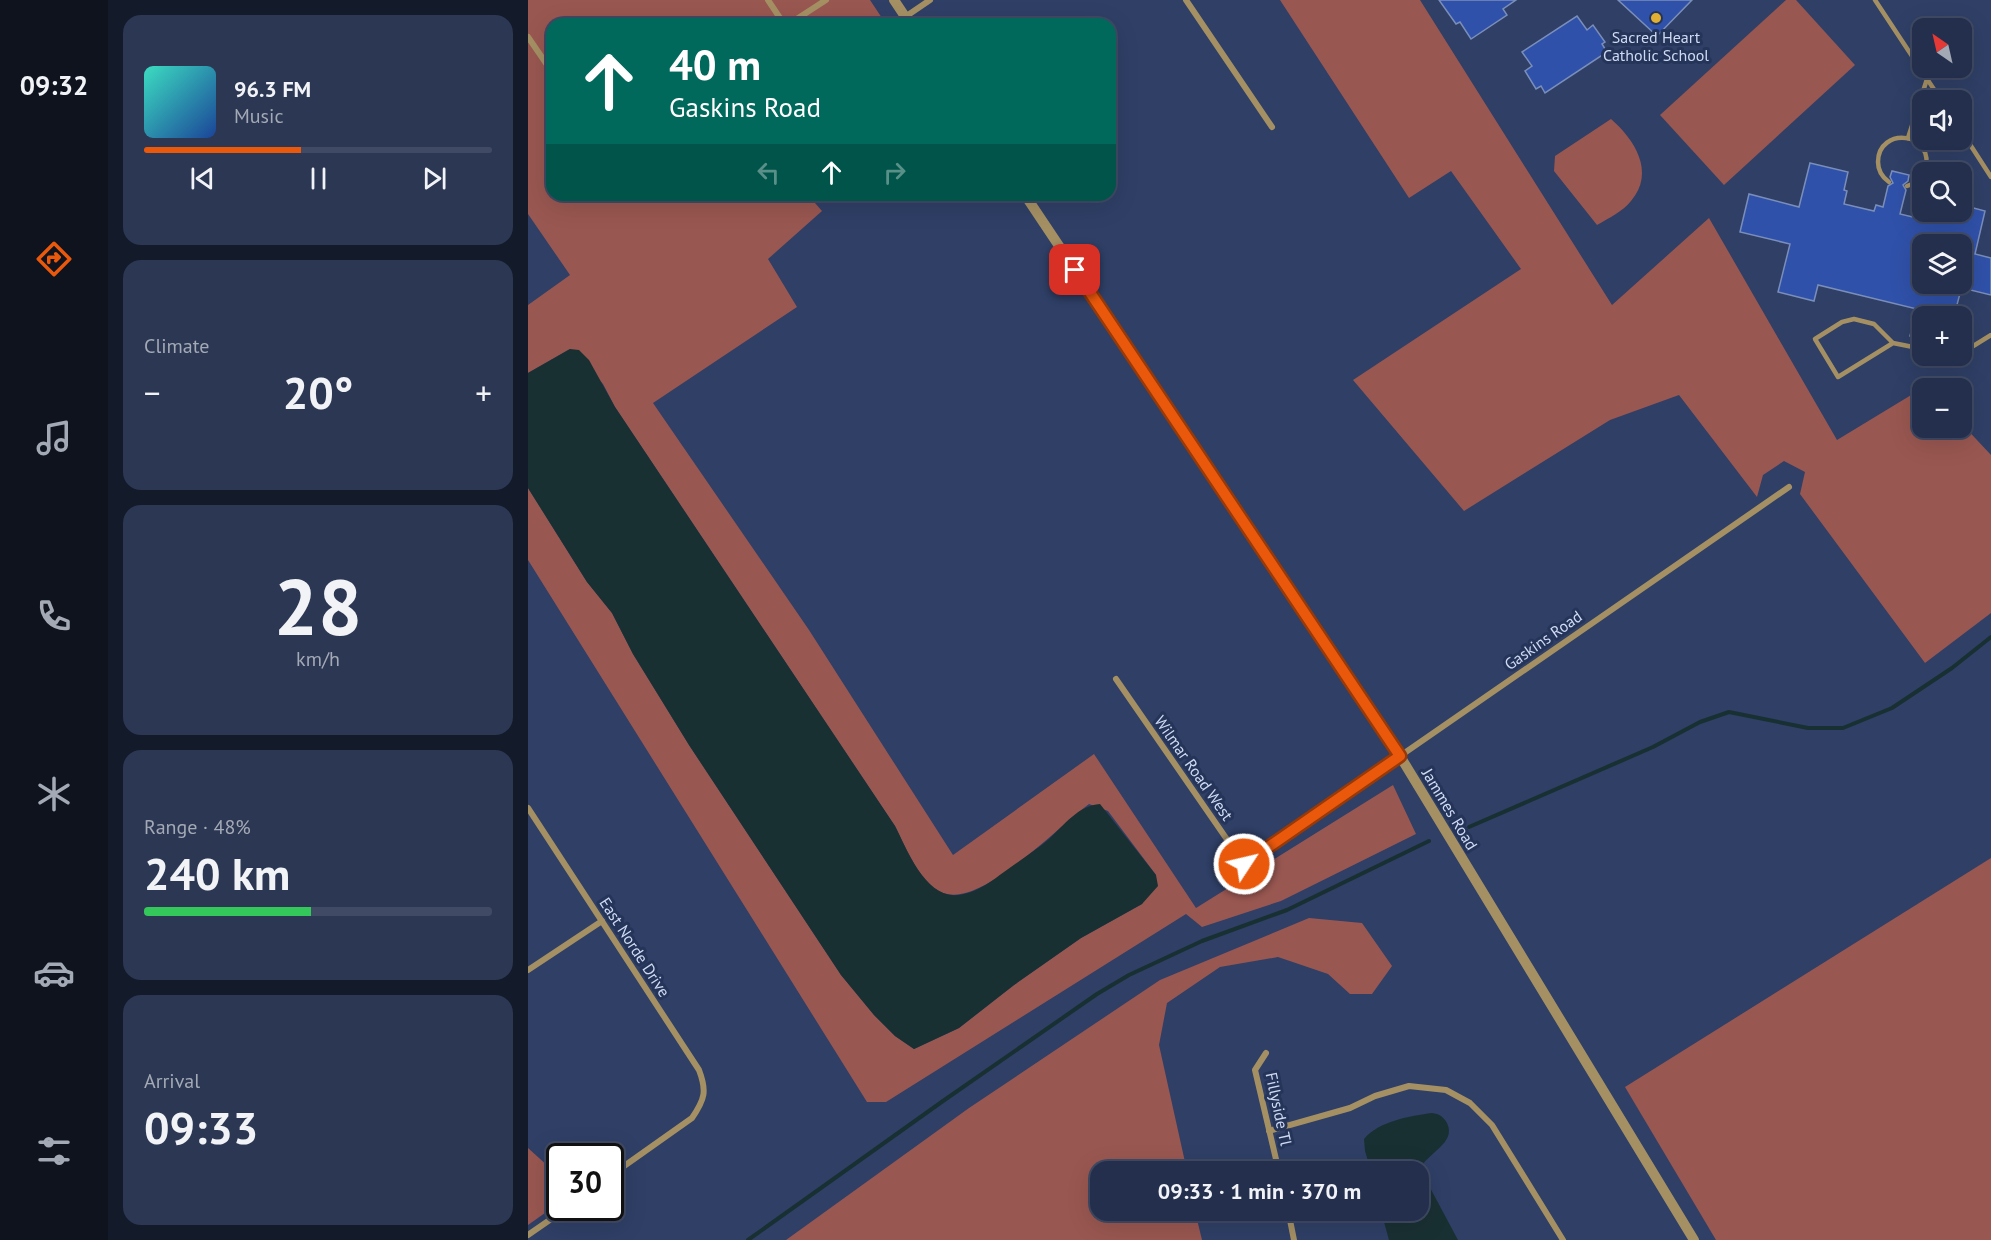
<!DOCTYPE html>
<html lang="en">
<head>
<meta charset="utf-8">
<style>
	body { margin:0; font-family:"PT Sans",sans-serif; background:#2b3753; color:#f1f3f6; height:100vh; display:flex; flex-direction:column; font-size:22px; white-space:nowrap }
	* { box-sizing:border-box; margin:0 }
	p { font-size:20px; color:#a3a9b5 }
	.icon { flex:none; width:33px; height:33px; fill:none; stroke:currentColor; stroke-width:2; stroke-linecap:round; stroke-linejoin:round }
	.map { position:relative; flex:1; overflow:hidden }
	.details { display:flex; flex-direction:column; gap:15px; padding:15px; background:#131a2a; width:420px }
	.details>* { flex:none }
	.top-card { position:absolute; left:18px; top:18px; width:570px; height:183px; border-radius:18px; box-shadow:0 6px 24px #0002,0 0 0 2px #404a64; background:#00695c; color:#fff; overflow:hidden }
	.needle { width:39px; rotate:326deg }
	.controls { position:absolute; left:1384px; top:18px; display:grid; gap:12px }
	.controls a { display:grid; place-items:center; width:60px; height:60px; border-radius:12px; background:#232f4c; box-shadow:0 6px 24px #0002,0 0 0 2px #404a64; font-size:30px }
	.speed { position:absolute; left:18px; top:1143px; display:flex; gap:12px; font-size:30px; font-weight:700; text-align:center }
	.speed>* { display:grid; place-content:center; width:78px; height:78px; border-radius:50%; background:#232f4c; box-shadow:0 6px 24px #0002,0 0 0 2px #404a64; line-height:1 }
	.speed .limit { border:3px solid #111; border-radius:9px; background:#fff; color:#111 }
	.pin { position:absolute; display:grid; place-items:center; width:51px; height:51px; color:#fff; margin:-26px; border-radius:12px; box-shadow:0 3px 9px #0006 }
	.me { position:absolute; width:66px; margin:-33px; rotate:55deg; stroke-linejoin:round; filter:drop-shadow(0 0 4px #0008) }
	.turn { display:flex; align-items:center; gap:21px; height:126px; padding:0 24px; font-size:27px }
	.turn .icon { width:78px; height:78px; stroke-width:2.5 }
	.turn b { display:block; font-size:42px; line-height:51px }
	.lanes { display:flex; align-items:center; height:57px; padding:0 24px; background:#0003; justify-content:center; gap:30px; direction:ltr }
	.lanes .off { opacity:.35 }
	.big { font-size:45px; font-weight:800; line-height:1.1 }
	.details .tile { flex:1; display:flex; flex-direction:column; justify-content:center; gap:9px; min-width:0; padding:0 21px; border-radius:18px; background:#2b3753 }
	.details .dial { align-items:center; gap:0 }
	.dial b { font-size:78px; line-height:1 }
	.song { display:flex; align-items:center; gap:18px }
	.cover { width:72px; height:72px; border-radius:9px; background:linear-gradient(135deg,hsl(170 70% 55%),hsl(220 70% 35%)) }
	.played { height:6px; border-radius:3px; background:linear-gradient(90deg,#ea580c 45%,#404a64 45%) }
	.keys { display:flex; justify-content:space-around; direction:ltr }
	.heat { display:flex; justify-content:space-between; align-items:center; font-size:33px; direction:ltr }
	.charge { height:9px; border-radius:4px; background:linear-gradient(90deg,#34c759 48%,#404a64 0) }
	.trip { position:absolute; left:562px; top:1161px; width:339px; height:60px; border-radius:18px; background:#232f4c; box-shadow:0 6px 24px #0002,0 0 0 2px #404a64; font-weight:800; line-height:60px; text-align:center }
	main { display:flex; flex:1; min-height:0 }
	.dock { display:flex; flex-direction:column; width:108px; justify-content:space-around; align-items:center; background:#0e131e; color:#a3a9b5 }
	.dock .icon { width:42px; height:42px }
	.dock .on { color:#ea580c }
	.dock b { font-size:27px; color:#f1f3f6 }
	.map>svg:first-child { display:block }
	.green { fill:#995751 }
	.water { fill:#193033 }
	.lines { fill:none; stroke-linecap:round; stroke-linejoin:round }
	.stream { stroke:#193033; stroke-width:4 }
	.building { fill:#3051a9; stroke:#7a8eba; stroke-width:1.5; fill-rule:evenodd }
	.service { stroke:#a59064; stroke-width:4.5 }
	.minor { stroke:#a59064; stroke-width:6 }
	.tertiary { stroke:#a59064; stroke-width:10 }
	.route-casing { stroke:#983908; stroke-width:15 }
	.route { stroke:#ea580c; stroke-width:10 }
	.poi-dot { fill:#e1af34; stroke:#25355a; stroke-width:2 }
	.labels { text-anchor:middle; stroke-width:6; stroke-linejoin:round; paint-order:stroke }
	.poi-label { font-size:16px; fill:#cfdaf2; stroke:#25355a }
	.street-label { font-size:16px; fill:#cfdaf2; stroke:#25355a }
</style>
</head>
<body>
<main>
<nav class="dock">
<b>09:32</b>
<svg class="icon on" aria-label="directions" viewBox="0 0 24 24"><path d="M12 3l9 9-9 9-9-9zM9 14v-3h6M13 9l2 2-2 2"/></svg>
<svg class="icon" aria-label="music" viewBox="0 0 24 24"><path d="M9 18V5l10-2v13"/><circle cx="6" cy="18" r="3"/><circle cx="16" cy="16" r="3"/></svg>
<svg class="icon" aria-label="phone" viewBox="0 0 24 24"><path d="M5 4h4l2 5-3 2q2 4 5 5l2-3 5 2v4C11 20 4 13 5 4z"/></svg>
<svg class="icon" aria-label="climate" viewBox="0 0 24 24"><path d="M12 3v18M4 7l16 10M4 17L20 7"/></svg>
<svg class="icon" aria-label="car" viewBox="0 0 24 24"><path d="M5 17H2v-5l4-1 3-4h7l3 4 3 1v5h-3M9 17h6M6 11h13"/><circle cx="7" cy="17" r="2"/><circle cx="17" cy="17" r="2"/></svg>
<svg class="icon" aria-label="filters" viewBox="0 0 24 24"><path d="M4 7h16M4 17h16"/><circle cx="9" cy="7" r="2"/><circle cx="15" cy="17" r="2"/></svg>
</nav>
<section class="details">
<div class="tile">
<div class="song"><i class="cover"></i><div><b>96.3 FM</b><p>Music</p></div></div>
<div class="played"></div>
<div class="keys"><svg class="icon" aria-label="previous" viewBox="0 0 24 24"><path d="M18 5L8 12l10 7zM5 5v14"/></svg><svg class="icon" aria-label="pause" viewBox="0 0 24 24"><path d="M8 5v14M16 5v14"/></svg><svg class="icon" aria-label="next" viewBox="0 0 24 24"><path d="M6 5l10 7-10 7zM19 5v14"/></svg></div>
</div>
<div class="tile"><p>Climate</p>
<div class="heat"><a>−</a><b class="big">20°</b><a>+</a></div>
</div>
<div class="tile dial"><b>28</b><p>km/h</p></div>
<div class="tile"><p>Range · 48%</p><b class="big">240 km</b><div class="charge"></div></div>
<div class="tile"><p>Arrival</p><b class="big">09:33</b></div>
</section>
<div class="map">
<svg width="1463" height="1240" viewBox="0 0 1463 1240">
	<rect width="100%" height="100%" fill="#2f3f66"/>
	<g class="green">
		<path d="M0,0H342L358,24H24V195H280L294,211L240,259L269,307L125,403L281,630L425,855L566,754L668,908L865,785L888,834L753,901L674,927L658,914L358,1102H339L0,560V488L59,582L84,613L105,654L161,745L313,975L346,1015L367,1036L386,1049L431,1028L486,985L553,938L614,904L628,875L580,811L561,804C530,827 457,903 419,894C394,889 377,846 367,826L87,407L75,384L42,349L0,373V305L42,275L0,214Z"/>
		<path d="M752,0H892L1084,305L1181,218L1309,440L1398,386L1400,388H1395V428H1434V424L1463,455V613L1397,663L1272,494L1277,472L1256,461L1235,475L1229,497L1151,395L1082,420L936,511L825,380L993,269L923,171L881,198Z"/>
		<path d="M1258,0H1268L1327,65L1196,185L1132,115Z"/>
		<path d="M1083,119C1106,139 1128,172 1103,201C1094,212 1081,218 1069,225L1026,171L1027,156Z"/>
		<path d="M1463,858V1240H1188L1097,1087Z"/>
		<path d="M781,918L834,923L864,966L844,994H822L800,974L750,957L692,967L639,1003L631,1045L659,1171L573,1172V1210L667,1211L674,1240H258L441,1108L632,980Z"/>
		<path d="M0,1148L32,1177L31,1203L0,1225Z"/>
	</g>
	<g class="water">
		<path d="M42,349L51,350L61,360L87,407L367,826C380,851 399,904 436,894C451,891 465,880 476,872C491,861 507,851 521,839C536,825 551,805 572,804L628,875L630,886L614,904L553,938L486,985L431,1028L386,1049L367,1036L346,1015L313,975L161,745L105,654L84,613L59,582L0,488V373Z"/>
		<path d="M904,1113C911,1114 915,1116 919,1123C929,1143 899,1153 892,1169L930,1240H861L853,1211L891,1210V1172L843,1171L837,1151L836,1139C851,1121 882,1116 904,1113Z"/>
	</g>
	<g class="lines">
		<g class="stream">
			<path d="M941,827L1125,747L1172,722L1201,712L1280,728H1315L1364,708L1424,668L1463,637"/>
			<path d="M220,1240L415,1101L569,994L601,975L674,941L759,910L901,841"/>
		</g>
	</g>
	<g class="building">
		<path d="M911,0H988L975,9L979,15L943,39L932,22L928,24Z"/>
		<path d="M1090,0H1164L1129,36Z"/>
		<path d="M1049,16L1059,30L1065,25L1077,42L1074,44L1079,52L1017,93L1013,86L1008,89L997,71L1004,66L994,52Z"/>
		<path d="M1282,163L1320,172L1316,190L1319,191L1316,204L1346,211L1348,205L1355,207L1360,186L1365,183L1362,177L1364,171L1381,175L1380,181L1375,185L1378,190L1372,214L1410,223L1413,213L1417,214V212H1434V205L1457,211L1447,254L1463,258V295L1434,288V286L1426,316H1395V340L1382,336L1389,309L1290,285L1286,301L1250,292L1262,244L1212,232L1221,194L1271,207ZM1395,244H1434V284H1395Z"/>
	</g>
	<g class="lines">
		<g class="service">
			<path d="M1347,0L1413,100"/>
			<path d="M1434,132L1463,177"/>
			<path d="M1380,138L1399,79"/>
			<path d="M1361,182C1354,177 1350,171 1350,162C1350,126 1409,131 1397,172"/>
			<path d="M1379,186L1387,183L1395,175"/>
			<path d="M1365,343L1310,377L1287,339L1314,322L1326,319L1346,324L1365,343L1395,349"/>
			<path d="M1434,353L1463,335"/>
		</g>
		<g class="minor">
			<path d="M240,0L256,24"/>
			<path d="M658,0L744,127"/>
			<path d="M377,17L402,0"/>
			<path d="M261,24L298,0"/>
			<path d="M0,37L24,72"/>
			<path d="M588,679L716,864L1261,487"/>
			<path d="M0,808L171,1070C179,1091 177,1099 164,1118L82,1176"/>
			<path d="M0,970L74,921"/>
			<path d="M738,1053L727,1070L751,1172"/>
			<path d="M741,1131L822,1108L847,1096L881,1086L918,1090L942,1103L964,1125L1035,1240"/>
			<path d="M760,1210L766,1240"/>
			<path d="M0,1235L39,1208"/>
		</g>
		<g class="tertiary">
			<path d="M366,0L382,24"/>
			<path d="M497,195L872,756L1166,1240"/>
		</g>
	</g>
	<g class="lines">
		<g class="route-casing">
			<path id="route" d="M547,270L872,756L716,864"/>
		</g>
		<use href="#route" class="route"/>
	</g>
	<circle class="poi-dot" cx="1128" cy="18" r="6"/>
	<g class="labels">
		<g class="poi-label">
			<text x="1128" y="43">Sacred Heart<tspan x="1128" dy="18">Catholic School</tspan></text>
		</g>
		<g class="street-label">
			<text transform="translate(1015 640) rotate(-35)" y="6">Gaskins Road</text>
			<text transform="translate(666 768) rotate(55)" y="6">Wilmar Road West</text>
			<text transform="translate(922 809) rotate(59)" y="6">Jammes Road</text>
			<text transform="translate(107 947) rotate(57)" y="6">East Norde Drive</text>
			<text transform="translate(751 1109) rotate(78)" y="6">Fillyside Tl</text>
		</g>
	</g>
</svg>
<div class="controls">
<a><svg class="needle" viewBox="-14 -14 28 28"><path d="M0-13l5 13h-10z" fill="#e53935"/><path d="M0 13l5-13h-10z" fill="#a3a9b5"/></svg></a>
<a><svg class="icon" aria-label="sound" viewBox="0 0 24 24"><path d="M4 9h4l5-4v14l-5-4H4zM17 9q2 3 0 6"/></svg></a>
<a><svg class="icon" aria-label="search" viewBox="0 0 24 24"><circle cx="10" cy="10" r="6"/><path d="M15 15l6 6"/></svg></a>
<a><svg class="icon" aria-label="layers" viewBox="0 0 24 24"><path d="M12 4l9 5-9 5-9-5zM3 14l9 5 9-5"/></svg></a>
<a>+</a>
<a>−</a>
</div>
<div class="speed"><div class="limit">30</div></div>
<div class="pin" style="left:547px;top:270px;background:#d93025"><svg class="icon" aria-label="arrive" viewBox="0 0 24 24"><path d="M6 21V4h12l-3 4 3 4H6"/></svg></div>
<svg class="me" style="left:716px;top:864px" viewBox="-20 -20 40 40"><circle r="17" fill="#ea580c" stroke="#fff" stroke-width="3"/><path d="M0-11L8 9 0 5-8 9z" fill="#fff"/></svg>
<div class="trip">09:33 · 1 min · 370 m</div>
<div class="top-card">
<div class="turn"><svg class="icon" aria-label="ahead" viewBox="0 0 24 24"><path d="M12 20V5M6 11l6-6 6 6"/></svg><div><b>40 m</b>Gaskins Road</div></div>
<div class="lanes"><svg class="icon off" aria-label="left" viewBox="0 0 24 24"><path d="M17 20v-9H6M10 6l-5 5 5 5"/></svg><svg class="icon" aria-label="ahead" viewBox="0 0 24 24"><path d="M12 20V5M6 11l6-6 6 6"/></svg><svg class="icon off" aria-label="right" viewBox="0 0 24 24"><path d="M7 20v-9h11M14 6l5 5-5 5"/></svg></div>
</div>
</div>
</main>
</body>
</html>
